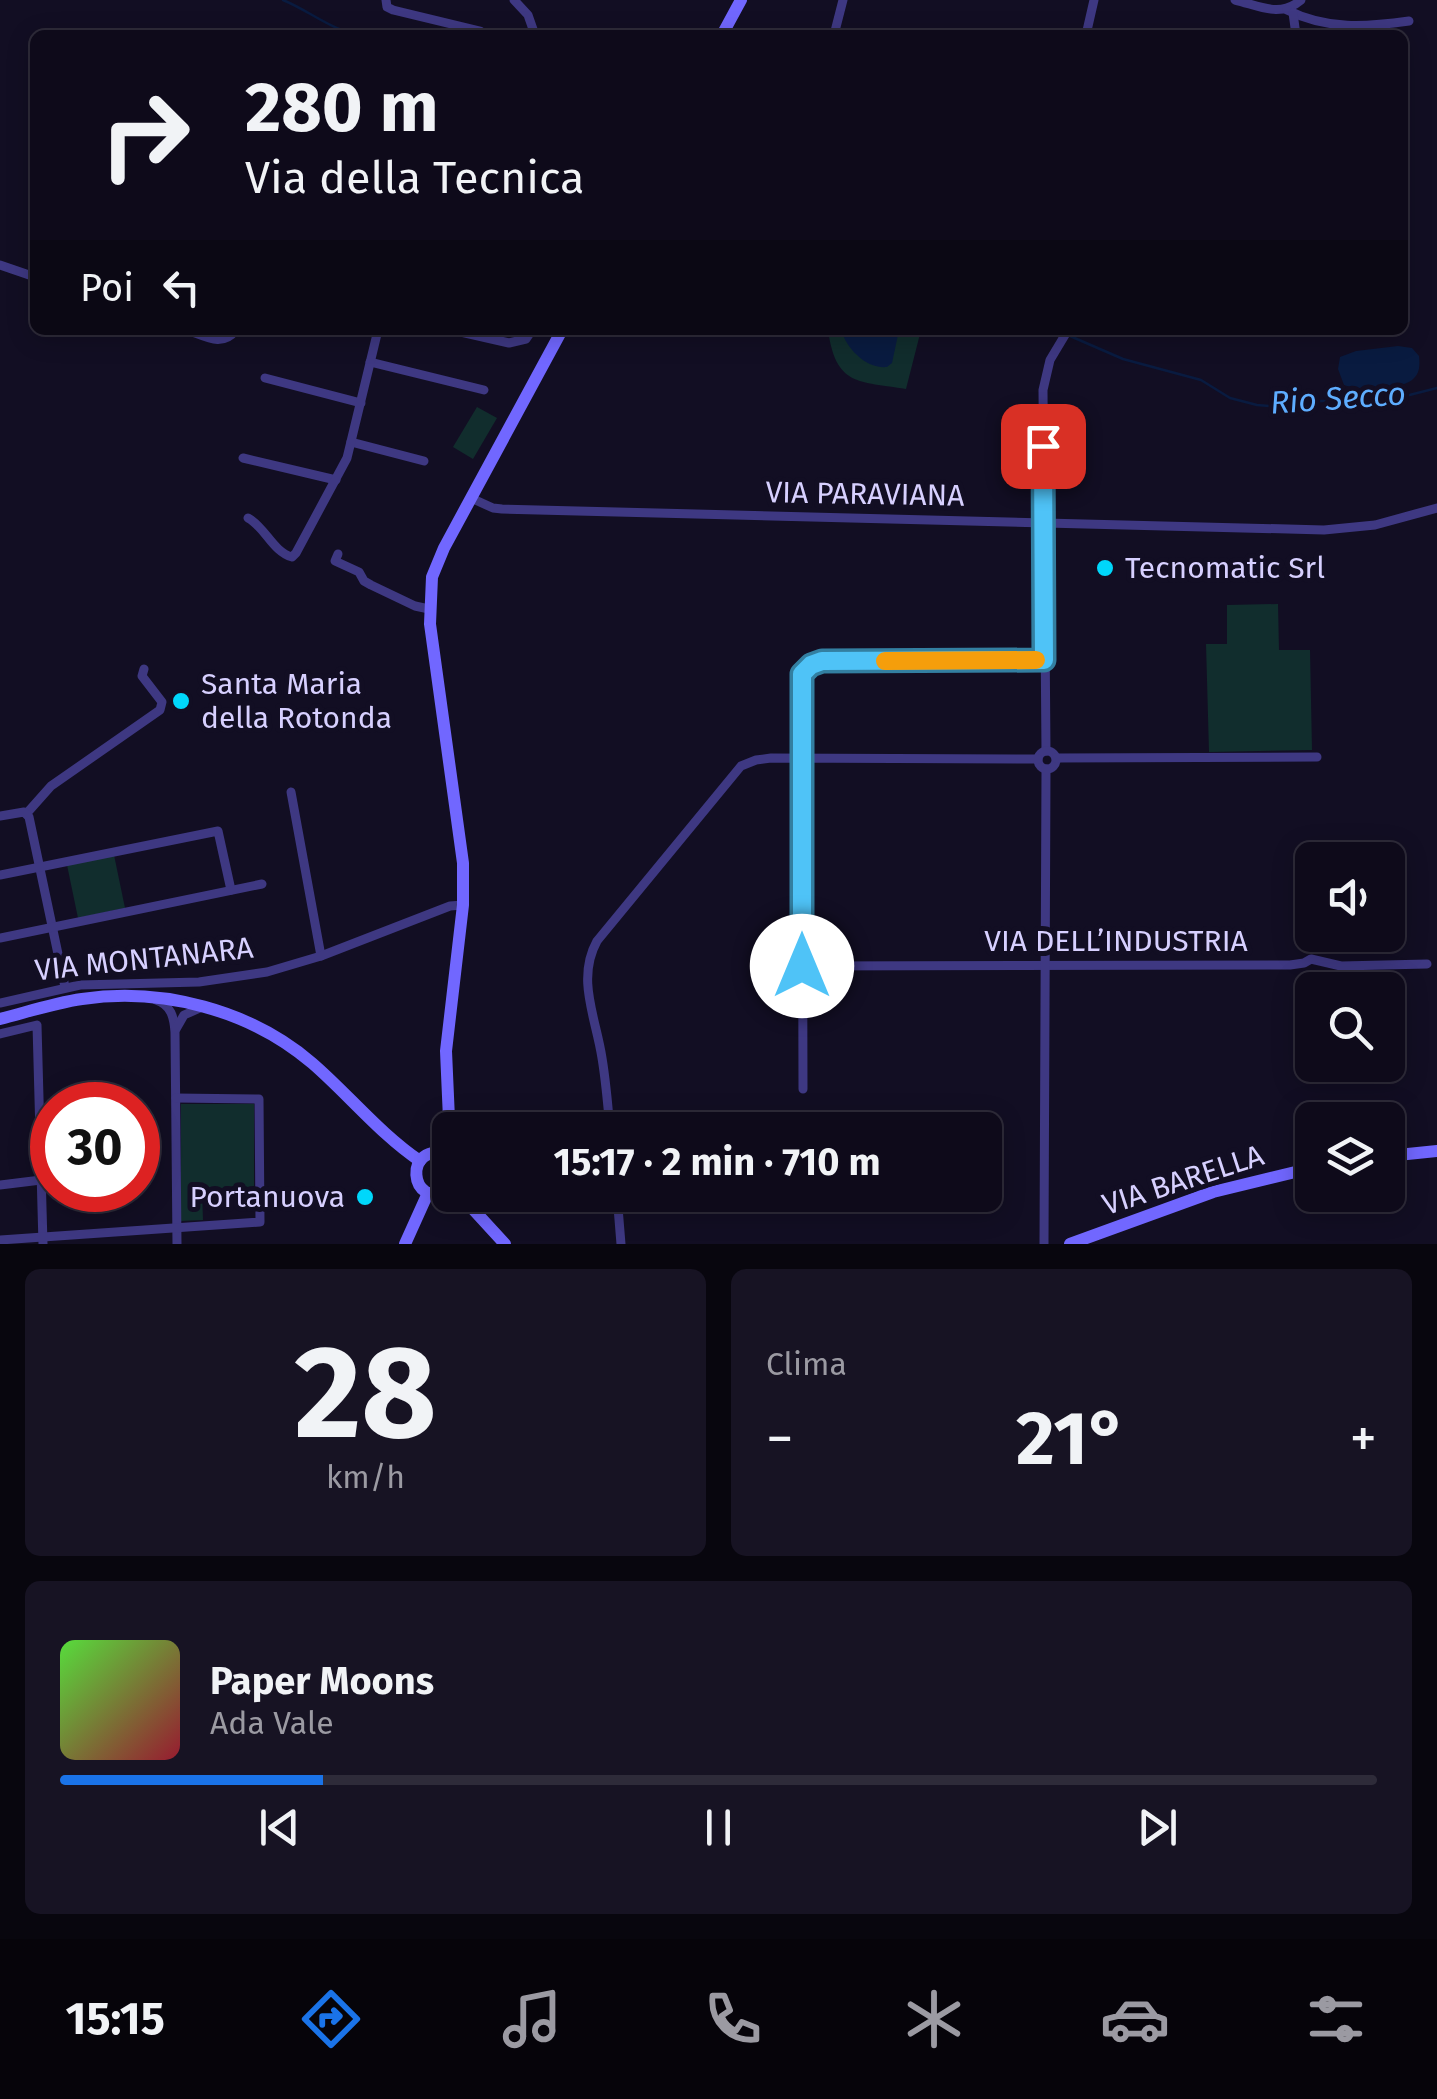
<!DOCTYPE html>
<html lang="it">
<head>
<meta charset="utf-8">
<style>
	body { margin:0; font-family:"Fira Sans",sans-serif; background:#171323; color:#f1f3f6; height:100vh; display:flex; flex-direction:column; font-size:38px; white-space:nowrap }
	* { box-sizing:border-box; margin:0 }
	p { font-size:32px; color:#9b9aa2 }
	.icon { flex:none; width:55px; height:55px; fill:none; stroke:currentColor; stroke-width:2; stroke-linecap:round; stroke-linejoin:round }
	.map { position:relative; height:1244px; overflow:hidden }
	.side { display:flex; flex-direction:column; gap:25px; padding:25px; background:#08060e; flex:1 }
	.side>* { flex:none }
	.guide { position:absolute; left:30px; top:30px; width:1378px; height:305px; border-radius:15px; box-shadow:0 5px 25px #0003,0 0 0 2px #2e2b39; background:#0e0a1a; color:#f1f3f6; overflow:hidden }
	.fabs { position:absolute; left:1295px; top:842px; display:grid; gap:20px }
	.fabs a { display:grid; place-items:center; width:110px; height:110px; border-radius:15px; background:#0e0a1a; box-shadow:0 5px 25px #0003,0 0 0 2px #2e2b39; font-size:50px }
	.speed { position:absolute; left:30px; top:1082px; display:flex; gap:20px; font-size:50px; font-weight:700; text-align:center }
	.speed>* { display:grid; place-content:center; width:130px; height:130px; border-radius:50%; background:#0e0a1a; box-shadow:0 5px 25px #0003,0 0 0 2px #2e2b39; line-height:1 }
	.speed .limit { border:15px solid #d22; background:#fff; color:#111 }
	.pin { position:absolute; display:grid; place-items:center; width:85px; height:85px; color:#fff; margin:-42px; border-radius:20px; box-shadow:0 5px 15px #0006 }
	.me { position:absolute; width:110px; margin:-55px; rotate:0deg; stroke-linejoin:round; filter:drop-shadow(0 0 8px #0008) }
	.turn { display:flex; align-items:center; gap:35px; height:210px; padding:0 50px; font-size:45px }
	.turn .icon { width:130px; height:130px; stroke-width:2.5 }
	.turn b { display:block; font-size:70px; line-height:85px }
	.then { display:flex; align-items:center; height:95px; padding:0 50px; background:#0003; gap:20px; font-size:38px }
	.big { font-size:75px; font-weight:700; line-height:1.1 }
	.side .tile { flex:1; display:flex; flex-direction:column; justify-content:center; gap:15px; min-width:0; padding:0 35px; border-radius:15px; background:#171323 }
	.side .dial { align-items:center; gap:0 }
	.dial b { font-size:130px; line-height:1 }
	.song { display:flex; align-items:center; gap:30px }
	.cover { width:120px; height:120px; border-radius:15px; background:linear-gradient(135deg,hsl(110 70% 55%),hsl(350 70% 35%)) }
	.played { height:10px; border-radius:5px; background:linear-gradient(90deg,#1a73e8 20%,#2e2b39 20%) }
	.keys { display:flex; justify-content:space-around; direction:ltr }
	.heat { display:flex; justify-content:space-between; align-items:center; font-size:55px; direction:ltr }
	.side .tiles { flex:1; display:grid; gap:25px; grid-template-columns:1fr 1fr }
	.tile:last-child { grid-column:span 2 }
	.trip { position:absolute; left:432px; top:1112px; width:570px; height:100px; border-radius:15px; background:#0e0a1a; box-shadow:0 5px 25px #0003,0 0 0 2px #2e2b39; font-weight:700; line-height:100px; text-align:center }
	.tabs { display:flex; height:160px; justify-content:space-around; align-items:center; background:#06040a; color:#9b9aa2 }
	.tabs .icon { width:70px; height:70px }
	.tabs .active { color:#1a73e8 }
	.tabs b { font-size:45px; color:#f1f3f6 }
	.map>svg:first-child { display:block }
	.green { fill:#112d2d }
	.water { fill:#091b40 }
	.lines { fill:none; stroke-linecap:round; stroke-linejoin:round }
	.stream { stroke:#091b40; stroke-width:2.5 }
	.street { stroke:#3e3882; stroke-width:9 }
	.secondary { stroke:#7167ff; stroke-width:12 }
	.route-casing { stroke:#337fa1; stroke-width:25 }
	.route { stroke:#4fc3f7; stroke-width:18 }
	.slow { stroke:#f59e0b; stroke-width:18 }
	.poi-dot { fill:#00d7fb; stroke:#120e23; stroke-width:4 }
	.labels { text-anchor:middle; stroke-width:10; stroke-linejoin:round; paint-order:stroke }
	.street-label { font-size:30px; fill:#d7d0ff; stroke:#120e23 }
	.poi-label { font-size:30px; fill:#d7d0ff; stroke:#120e23; text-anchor:start }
	.water-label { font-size:32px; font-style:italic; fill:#5eadff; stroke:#120e23 }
</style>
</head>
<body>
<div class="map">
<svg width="1437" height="1244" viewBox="0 0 1437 1244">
	<rect width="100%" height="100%" fill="#120e23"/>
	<g class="green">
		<path d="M828,330H921L906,389C859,381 836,387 828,330Z"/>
		<path d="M477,407L497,418L473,459L453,447Z"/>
		<path d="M1278,604L1279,650H1310L1312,750L1209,752L1206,644H1227V605Z"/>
		<path d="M114,855L125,908L78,918L67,865Z"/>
		<path d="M181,1104H254V1189L202,1192L203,1220L181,1221Z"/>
	</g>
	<g class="water">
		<path d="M841,330H899L892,363L887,367C866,369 847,349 841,330Z"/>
		<path d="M1398,346L1412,348L1419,356C1420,365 1420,374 1412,380C1400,390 1357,391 1344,385L1338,369L1340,357L1356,351Z"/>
	</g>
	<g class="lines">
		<g class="stream">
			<path d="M283,0C310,11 332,31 361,35"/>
			<path d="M1055,330L1058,331"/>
			<path d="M1070,336L1123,359L1201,380L1230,398L1257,405L1279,407L1316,401H1386L1437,388"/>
		</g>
		<g class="street">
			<path d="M386,0L387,7L393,10L480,31L486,35"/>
			<path d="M514,0L528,15L535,35"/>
			<path d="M1235,0C1260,6 1280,18 1301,0"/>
			<path d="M1287,10C1327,30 1366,27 1409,21"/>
			<path d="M1293,13L1296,35"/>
			<path d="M834,35L843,0"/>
			<path d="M1086,35L1094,0"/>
			<path d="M0,265L35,277"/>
			<path d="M187,330C205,336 222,348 236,330"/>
			<path d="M452,330L509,343L526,339L532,330"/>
			<path d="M370,362L484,390"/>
			<path d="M265,378L361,403"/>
			<path d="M351,442L424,461"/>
			<path d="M243,458L336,480"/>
			<path d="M471,498L493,508L502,509L1324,530L1375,525L1437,508"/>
			<path d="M248,518C265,527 273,552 292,557L296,553L347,458L378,330"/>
			<path d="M338,554L335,561L359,572L364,581L371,585L415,606L429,609"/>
			<path d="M1046,751L1043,390L1050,360L1068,330"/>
			<circle cx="1047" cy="760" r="9"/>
			<path d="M1056,758L1317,757"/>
			<path d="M291,792L321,956"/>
			<path d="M27,813L51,786L160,710L162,702L142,676L144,669"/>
			<path d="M0,816L24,812L29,817L65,987"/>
			<path d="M0,875L218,831L231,890"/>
			<path d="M0,938L262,884"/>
			<path d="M802,966L1290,965L1304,963L1311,959L1341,966L1427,964"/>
			<path d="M156,1000C171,1005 174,1017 175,1032L177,1244"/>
			<path d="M0,1003L80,985L199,982L267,972L321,956L450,906L463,905"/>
			<path d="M176,1029L184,1015L200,1008"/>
			<path d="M0,1034L37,1025L43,1244"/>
			<path d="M803,1089L802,674L811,665L822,661L1044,659"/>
			<path d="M610,1130C608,1106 606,1082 602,1058C596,1018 576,979 597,941L741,766L756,760L771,758L1038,759"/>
			<path d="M0,1185L41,1180"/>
			<path d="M617,1195L621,1244"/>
			<path d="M0,1240L260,1222L259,1099L176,1098"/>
			<path d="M1044,1244L1046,769"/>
		</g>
		<g class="secondary">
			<path d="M722,35L741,0"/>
			<path d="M0,1019C27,1012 54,1003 82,999C162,987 250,1010 312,1063C348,1094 380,1134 420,1161"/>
			<path d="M443,1153L449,1119L446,1051L463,905V863L430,624L432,577L444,548L562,330"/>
			<path d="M448,1155C403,1140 408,1211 450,1191"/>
			<path d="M1388,1156L1437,1151"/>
			<path d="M460,1195L505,1244"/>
			<path d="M405,1244L428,1193"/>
			<path d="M1070,1244L1213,1192L1312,1168"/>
		</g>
	</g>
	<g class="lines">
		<g class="route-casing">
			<path id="route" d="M802,966V674L811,665L822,661L1044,660L1043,446"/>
		</g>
		<use href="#route" class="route"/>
		<path class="slow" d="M885,661L1036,660"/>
	</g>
	<g class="poi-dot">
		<circle cx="1105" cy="568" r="10"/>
		<circle cx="181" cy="701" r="10"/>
		<circle cx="365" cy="1197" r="10"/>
	</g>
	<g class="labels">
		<g class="street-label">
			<text transform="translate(865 494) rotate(1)" y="10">VIA PARAVIANA</text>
			<text x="1116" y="951">VIA DELL’INDUSTRIA</text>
			<text transform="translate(144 959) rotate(-6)" y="10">VIA MONTANARA</text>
			<text transform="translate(1183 1180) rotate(-18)" y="10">VIA BARELLA</text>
		</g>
		<g class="poi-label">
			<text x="1125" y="578">Tecnomatic Srl</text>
			<text x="201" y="694">Santa Maria<tspan x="201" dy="34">della Rotonda</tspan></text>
			<text x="345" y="1207" text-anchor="end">Portanuova</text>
		</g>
		<g class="water-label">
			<text transform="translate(1338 398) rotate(-4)" y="11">Rio Secco</text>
		</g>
	</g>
</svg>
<div class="fabs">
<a><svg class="icon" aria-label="sound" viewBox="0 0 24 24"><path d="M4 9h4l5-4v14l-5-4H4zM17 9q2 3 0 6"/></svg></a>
<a><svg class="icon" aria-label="search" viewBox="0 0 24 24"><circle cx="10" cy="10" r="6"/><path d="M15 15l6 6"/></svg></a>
<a><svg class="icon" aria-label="layers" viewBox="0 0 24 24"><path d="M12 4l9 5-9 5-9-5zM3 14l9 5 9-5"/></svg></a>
</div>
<div class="speed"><div class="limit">30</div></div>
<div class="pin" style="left:1043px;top:446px;background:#d93025"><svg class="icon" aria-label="arrive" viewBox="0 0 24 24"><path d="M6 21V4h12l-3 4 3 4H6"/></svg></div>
<svg class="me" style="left:802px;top:966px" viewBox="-20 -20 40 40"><circle r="19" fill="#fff"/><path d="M0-13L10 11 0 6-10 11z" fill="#4fc3f7"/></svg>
<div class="trip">15:17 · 2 min · 710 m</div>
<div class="guide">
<div class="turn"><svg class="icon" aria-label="right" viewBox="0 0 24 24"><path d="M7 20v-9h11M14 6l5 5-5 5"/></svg><div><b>280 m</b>Via della Tecnica</div></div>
<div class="then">Poi<svg class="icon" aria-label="left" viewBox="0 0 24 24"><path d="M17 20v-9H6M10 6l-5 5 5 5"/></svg></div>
</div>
</div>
<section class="side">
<div class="tiles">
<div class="tile dial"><b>28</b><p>km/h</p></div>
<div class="tile"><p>Clima</p>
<div class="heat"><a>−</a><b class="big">21°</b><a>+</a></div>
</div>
<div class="tile">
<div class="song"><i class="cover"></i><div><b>Paper Moons</b><p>Ada Vale</p></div></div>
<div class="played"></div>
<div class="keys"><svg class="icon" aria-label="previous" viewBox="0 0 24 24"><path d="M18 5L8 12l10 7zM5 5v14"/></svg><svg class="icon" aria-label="pause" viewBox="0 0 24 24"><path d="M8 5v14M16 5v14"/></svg><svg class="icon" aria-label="next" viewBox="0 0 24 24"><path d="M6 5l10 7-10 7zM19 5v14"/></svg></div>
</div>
</div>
</section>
<nav class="tabs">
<b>15:15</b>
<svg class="icon active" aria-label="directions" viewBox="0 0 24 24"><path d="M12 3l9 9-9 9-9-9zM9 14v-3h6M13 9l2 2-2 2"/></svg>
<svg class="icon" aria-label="music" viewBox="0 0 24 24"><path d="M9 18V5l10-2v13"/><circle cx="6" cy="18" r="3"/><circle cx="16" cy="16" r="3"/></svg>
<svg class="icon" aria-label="phone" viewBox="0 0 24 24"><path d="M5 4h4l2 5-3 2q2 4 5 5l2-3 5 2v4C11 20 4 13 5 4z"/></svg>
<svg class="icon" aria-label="climate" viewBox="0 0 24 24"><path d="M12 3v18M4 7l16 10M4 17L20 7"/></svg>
<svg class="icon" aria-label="car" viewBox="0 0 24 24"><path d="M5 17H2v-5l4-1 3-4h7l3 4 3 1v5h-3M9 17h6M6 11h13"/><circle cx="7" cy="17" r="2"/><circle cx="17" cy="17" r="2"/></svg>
<svg class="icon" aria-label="filters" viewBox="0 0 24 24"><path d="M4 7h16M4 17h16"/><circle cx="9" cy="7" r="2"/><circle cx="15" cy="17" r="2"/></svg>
</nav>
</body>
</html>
